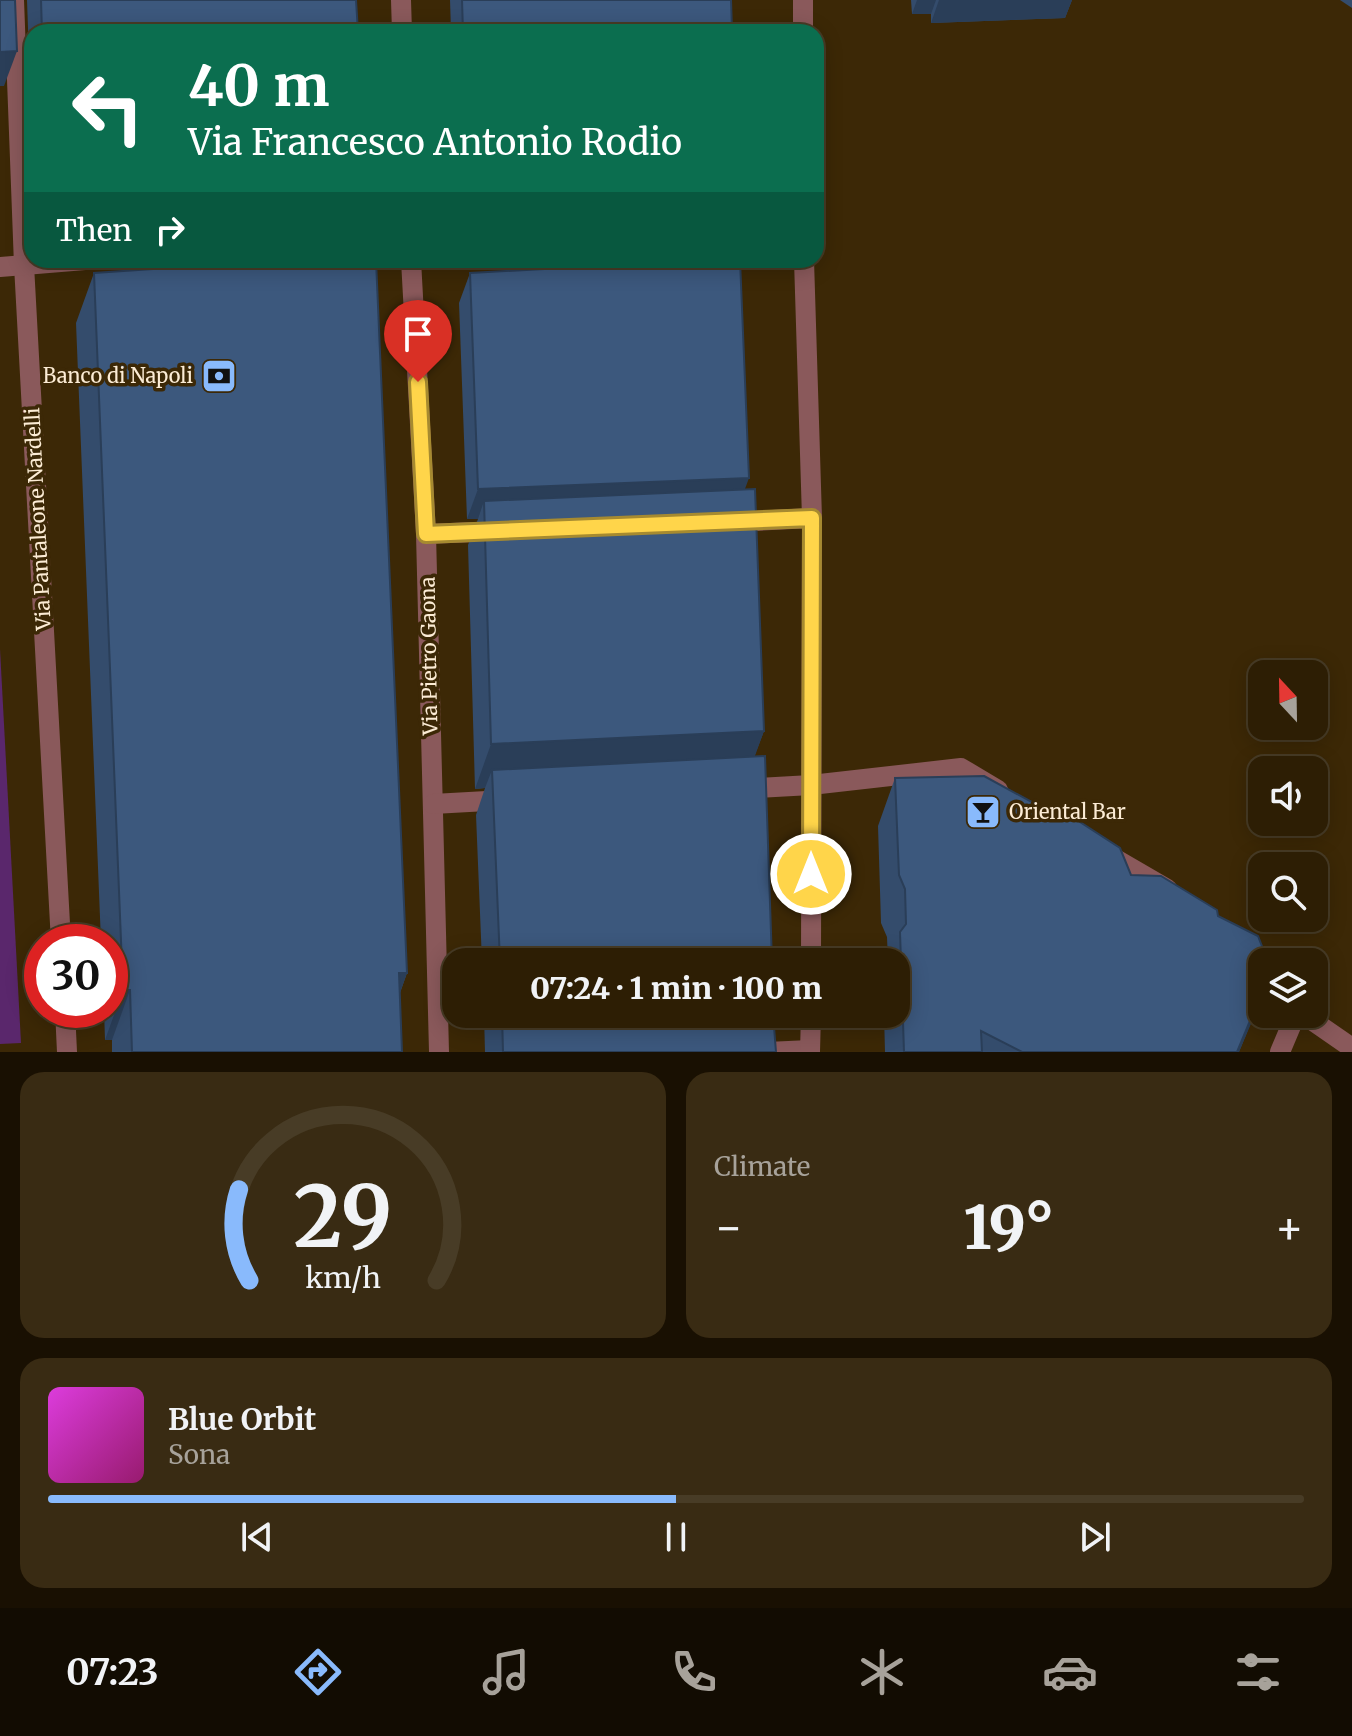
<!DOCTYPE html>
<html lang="en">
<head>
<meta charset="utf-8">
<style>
	body { margin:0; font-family:Merriweather,serif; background:#392b13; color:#f1f3f6; height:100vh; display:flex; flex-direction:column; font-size:30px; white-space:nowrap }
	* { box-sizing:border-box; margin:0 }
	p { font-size:26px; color:#a7a29a }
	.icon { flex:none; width:44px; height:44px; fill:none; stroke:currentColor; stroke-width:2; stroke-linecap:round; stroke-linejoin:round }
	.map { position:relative; height:1052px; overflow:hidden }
	.panel { display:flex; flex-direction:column; gap:20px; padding:20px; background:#191002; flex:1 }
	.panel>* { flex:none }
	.banner { position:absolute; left:24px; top:24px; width:800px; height:244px; border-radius:24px; box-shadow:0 4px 20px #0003,0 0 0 2px #483c26; background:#0b6e4f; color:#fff; overflow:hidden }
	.needle { width:52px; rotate:338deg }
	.controls { position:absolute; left:1248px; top:660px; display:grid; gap:16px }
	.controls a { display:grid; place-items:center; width:80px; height:80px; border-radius:16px; background:#2d1e04; box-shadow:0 4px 20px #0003,0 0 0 2px #483c26; font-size:40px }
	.speed { position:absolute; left:24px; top:924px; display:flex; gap:16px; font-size:40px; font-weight:700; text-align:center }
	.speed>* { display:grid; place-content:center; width:104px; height:104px; border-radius:50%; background:#2d1e04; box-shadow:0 4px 20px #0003,0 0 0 2px #483c26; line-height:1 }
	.speed .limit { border:12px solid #d22; background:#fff; color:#111 }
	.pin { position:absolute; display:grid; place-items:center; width:68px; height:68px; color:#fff; margin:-82px -34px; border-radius:50% 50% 50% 0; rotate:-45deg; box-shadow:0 0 8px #0007 }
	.pin .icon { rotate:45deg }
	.me { position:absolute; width:88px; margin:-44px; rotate:0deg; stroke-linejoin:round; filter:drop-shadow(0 0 6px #0008) }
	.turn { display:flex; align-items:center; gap:28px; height:168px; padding:0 32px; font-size:36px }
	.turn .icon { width:104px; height:104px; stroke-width:2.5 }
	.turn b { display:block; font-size:56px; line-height:68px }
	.then { display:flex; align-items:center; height:76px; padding:0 32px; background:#0003; gap:16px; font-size:30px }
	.big { font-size:60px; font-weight:800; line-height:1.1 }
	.panel .tile { flex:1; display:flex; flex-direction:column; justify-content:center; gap:12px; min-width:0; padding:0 28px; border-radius:24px; background:#392b13 }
	.panel .dial { align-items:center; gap:0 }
	.dial svg { height:208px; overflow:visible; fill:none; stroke:#483c26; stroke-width:7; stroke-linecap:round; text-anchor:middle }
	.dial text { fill:#f1f3f6; stroke:none }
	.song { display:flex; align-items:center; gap:24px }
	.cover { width:96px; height:96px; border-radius:12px; background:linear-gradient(135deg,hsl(300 70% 55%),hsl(320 70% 35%)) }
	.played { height:8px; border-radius:4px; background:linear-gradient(90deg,#89bafc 50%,#483c26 50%) }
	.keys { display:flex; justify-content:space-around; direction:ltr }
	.heat { display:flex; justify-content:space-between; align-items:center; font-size:44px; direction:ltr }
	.panel .tiles { flex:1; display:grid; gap:20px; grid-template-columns:1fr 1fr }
	.tile:last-child { grid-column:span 2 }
	.trip { position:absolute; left:442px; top:948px; width:468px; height:80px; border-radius:24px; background:#2d1e04; box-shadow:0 4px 20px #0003,0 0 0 2px #483c26; font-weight:800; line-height:80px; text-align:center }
	.menu { display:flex; height:128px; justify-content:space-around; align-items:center; background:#120c02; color:#a7a29a }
	.menu .icon { width:56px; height:56px }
	.menu .current { color:#89bafc }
	.menu b { font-size:36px; color:#f1f3f6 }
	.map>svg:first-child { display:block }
	.park { fill:#5a276c }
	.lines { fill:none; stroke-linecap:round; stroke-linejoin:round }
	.minor { stroke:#8a595b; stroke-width:20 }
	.wall { fill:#344c6c }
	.shaded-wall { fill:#2a3e58 }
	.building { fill:#3c587d; stroke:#2a3e58; stroke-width:2 }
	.route-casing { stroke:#a68a30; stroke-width:20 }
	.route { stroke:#ffd54a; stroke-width:14 }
	.labels { text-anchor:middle; stroke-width:7; stroke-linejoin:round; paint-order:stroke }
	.poi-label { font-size:20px; fill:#fcecd5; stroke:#3c2806; text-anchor:end }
	.street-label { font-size:20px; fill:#fcecd5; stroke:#3c2806 }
</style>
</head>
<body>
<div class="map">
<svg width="1352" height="1052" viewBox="0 0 1352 1052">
	<rect width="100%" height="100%" fill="#3c2806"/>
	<path class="park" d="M0,649L21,1043L0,1044Z"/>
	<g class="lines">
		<g class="minor">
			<path d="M14,0L24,265L61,942"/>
			<path d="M401,0L402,32"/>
			<path d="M803,0V32"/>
			<path d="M411,260L426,534L439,1052"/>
			<path d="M804,260L812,518L811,962"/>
			<path d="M0,267L85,260"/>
			<path d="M732,522L812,518"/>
			<path d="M426,534L500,531"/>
			<path d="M741,789L811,785L961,768L998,790"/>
			<path d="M433,804L505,800"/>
			<path d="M1105,853L1167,889"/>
			<path d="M65,1010L67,1052"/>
			<path d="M1303,1014L1352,1048"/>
			<path d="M767,1052L810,1050"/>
			<path d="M810,1052L811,1014"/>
			<path d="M1280,1052L1296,1014"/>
		</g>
	</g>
	<g class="wall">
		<path d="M27,0H356L358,32H32V85H30Z"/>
		<path d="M450,0H731L732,30L731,32H451Z"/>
		<path d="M911,0H1072L1065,18L931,23V14H912Z"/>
		<path d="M1340,0H1352V8Z"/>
		<path d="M94,273L407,973L400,993L402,1052H112V1040H105L104,1010H110V942H101L76,323Z"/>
		<path d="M470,273L745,490L764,731L754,757L772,962H482L476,815L485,788L475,789L468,545L478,519H467L459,303Z"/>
		<path d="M895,778L1131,875L1218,916L1262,962V995L1239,1052H885L884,1014H896V962H888L887,937L881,923L878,826Z"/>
		<path d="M484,1014H773L776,1052H485Z"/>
	</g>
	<g class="shaded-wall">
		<path d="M917,0H936L931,14H912Z"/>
		<path d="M939,0H1072L1065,18L931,23Z"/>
		<path d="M17,51L4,86H0V52Z"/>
		<path d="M749,478L738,508L484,501L478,519H467L478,489Z"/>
		<path d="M764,731L748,775L492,770L485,788L475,789L491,744Z"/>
		<path d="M399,973H407L389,1023Z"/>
		<path d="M123,990H130L112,1040H105Z"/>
		<path d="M1262,992V995L1253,1019L1239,1052H1237Z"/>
	</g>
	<g class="building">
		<path d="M0,0H15L17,51L0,52Z"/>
		<path d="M41,0H356L358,32H42Z"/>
		<path d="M462,0H731L732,30L685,32H463Z"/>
		<path d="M284,260H376L407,973H399L402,1052H132L130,990H123L94,273Z"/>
		<path d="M707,260H740L749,478L478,489L470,273Z"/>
		<path d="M755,489L764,731L491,744L484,501Z"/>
		<path d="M765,756L772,962H500L492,770Z"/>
		<path d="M984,776L1050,812L1066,813L1120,848L1131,875L1161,876L1217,910L1218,916L1258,936L1268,962H1262V992L1237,1052H1022L981,1031L982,1052H904L900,932L906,924L905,889L899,875L895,778Z"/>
		<path d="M502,1014H773L776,1052H503Z"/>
	</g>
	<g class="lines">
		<g class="route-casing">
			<path id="route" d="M418,382L426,534L812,518L811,874"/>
		</g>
		<use href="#route" class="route"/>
	</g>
	<defs>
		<g id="bank-square" transform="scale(1.8)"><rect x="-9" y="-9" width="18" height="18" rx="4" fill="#89bafc" stroke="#3c2806"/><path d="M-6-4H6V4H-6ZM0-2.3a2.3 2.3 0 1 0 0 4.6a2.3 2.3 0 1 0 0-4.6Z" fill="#111"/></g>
		<g id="bar-square" transform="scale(1.8)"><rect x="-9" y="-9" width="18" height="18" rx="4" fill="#89bafc" stroke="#3c2806"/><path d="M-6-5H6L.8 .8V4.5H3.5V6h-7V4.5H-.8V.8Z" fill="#111"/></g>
	</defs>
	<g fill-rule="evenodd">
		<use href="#bank-square" x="219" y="376"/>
		<use href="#bar-square" x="983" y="812"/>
	</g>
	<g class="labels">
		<g class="poi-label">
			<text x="193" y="383">Banco di Napoli</text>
			<text x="1009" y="819" text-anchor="start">Oriental Bar</text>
		</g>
		<g class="street-label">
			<text transform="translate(38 519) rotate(-93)" y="7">Via Pantaleone Nardelli</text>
			<text transform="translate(429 656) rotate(-91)" y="7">Via Pietro Gaona</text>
		</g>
	</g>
</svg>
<div class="controls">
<a><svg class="needle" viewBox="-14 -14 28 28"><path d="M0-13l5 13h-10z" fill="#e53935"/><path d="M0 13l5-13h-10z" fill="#a7a29a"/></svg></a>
<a><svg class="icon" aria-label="sound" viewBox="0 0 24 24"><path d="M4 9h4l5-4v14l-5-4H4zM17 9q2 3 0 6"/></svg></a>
<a><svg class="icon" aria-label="search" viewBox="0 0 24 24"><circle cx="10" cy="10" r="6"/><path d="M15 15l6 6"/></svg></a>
<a><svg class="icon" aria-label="layers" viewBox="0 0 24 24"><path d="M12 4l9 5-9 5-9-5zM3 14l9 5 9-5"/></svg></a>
</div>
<div class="speed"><div class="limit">30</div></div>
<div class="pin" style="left:418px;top:382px;background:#d93025"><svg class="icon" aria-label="arrive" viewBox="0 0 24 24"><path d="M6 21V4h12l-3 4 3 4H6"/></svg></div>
<svg class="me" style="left:811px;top:874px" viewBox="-20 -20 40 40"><circle r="17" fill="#ffd54a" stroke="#fff" stroke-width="3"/><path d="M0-11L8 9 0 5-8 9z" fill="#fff"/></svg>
<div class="trip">07:24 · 1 min · 100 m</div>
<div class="banner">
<div class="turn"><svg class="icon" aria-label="left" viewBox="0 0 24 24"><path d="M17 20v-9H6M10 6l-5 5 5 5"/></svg><div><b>40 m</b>Via Francesco Antonio Rodio</div></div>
<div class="then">Then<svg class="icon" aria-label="right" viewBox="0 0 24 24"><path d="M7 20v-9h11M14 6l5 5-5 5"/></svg></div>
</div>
</div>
<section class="panel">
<div class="tiles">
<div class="tile dial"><svg viewBox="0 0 100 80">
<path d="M14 69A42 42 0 1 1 86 69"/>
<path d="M14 69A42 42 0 0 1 10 34" stroke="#89bafc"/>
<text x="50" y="56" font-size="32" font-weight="700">29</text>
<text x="50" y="72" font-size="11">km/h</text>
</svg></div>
<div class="tile"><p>Climate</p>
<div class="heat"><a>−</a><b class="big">19°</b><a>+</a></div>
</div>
<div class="tile">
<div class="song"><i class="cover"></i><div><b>Blue Orbit</b><p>Sona</p></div></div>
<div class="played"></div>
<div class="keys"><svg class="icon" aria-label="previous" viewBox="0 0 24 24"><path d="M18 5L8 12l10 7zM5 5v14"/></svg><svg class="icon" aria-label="pause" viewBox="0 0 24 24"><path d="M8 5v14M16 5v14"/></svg><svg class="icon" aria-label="next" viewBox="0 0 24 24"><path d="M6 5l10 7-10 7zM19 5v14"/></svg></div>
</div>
</div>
</section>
<nav class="menu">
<b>07:23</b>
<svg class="icon current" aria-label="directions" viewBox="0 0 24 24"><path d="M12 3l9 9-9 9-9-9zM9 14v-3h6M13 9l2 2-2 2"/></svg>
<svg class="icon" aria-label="music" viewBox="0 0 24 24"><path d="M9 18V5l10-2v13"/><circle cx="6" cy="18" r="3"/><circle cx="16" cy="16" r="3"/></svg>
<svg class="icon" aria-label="phone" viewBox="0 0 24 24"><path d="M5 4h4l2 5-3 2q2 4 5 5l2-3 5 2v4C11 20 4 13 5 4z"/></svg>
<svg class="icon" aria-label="climate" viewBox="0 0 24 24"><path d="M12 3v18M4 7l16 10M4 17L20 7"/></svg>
<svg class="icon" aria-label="car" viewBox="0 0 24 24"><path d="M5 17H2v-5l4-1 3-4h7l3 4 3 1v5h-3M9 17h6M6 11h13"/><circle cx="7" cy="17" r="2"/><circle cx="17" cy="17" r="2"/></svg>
<svg class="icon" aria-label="filters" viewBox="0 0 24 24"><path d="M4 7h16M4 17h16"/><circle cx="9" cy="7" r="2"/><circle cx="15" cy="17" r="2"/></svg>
</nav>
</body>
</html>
